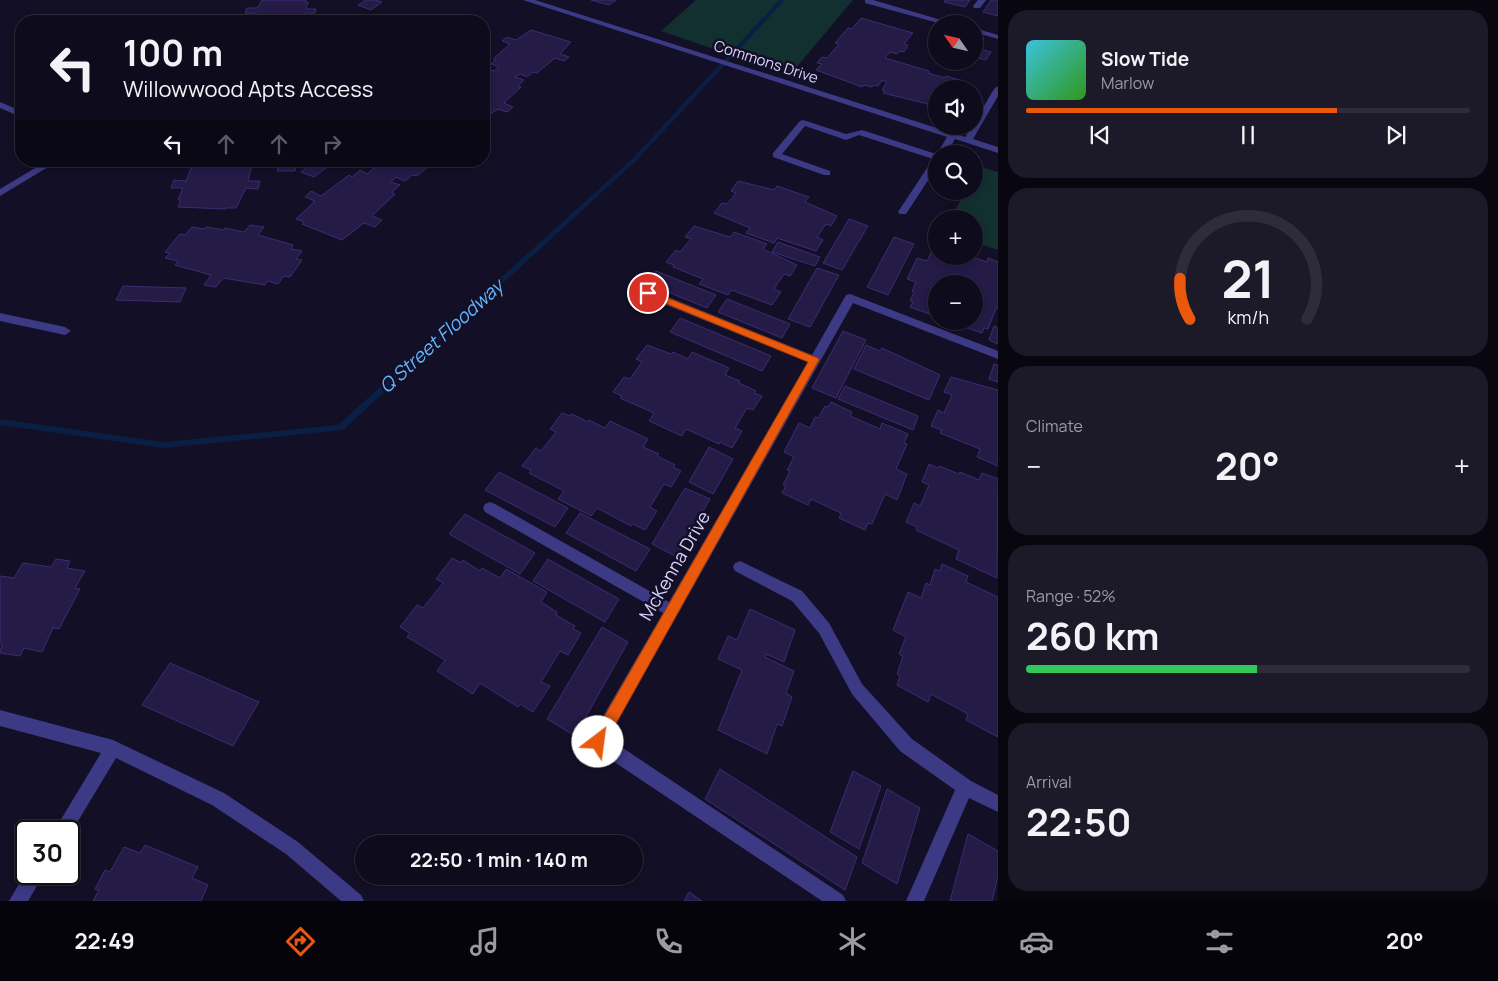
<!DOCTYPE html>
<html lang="en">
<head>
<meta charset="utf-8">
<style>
	body { margin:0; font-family:Manrope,sans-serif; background:#1c1929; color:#f1f3f6; height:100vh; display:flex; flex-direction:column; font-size:19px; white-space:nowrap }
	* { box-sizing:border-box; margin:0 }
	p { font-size:16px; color:#9b9ba3 }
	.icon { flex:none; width:28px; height:28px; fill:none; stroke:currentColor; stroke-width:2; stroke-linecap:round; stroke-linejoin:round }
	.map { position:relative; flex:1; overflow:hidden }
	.sheet { display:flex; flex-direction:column; gap:10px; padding:10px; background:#08060f; width:500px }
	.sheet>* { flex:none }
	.top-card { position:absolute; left:15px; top:15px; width:475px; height:152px; border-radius:20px; box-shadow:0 2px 8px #0003,0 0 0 1px #2e2b3b; background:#0e0b1c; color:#f1f3f6; overflow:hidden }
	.needle { width:32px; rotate:304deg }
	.fabs { position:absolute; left:928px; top:15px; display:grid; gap:10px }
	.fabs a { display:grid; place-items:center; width:55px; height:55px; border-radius:50%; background:#0e0b1c; box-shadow:0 2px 8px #0003,0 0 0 1px #2e2b3b; font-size:25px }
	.speed { position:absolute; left:15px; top:820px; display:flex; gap:10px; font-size:25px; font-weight:700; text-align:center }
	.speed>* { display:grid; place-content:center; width:65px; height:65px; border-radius:50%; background:#0e0b1c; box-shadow:0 2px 8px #0003,0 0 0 1px #2e2b3b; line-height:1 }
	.speed .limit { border:2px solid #111; border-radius:8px; background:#fff; color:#111 }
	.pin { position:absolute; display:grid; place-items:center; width:42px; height:42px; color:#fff; margin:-21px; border:2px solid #fff; border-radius:50%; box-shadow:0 1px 5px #0007 }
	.me { position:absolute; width:55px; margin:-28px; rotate:30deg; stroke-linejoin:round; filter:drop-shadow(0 0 4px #0008) }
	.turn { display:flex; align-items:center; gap:18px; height:105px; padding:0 25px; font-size:22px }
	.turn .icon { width:65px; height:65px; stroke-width:2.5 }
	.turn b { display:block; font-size:35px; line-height:42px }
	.lanes { display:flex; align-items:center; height:48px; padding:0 25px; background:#0003; justify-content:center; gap:25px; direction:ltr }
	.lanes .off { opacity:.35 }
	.big { font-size:38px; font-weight:700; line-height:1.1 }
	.sheet .widget { flex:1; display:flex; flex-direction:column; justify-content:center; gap:8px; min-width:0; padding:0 18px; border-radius:20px; background:#1c1929 }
	.sheet .dial { align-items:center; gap:0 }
	.dial svg { height:130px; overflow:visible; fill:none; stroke:#2e2b3b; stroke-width:7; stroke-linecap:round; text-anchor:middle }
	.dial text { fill:#f1f3f6; stroke:none }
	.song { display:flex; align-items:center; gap:15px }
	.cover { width:60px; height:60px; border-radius:8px; background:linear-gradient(135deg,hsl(190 70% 55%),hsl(110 70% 35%)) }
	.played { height:5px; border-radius:2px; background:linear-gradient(90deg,#ea580c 70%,#2e2b3b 70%) }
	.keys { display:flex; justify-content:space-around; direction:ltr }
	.heat { display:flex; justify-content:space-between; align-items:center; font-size:28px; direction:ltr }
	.charge { height:8px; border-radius:4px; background:linear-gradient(90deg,#34c759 52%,#2e2b3b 0) }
	.trip { position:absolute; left:355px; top:835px; width:288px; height:50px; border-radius:25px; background:#0e0b1c; box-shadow:0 2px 8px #0003,0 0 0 1px #2e2b3b; font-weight:700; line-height:50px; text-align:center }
	.tab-bar { display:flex; height:80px; justify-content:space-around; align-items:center; background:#06040b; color:#9b9ba3 }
	.tab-bar .icon { width:35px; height:35px }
	.tab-bar .on { color:#ea580c }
	.tab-bar b { font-size:22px; color:#f1f3f6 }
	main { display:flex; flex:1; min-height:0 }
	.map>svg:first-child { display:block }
	.green { fill:#12302f }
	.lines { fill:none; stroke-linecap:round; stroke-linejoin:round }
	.stream { fill:#0a1f44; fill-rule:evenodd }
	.building { fill:#241b47; stroke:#3b2d73 }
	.minor { fill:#3d3a85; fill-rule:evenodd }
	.route { fill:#ea580c; stroke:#983908 }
	.labels { text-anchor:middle; stroke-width:5; stroke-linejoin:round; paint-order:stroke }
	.far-street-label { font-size:15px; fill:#d9d4ff; stroke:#130f26 }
	.street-label { font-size:18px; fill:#d9d4ff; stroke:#130f26 }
	.water-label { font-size:19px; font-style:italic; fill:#62b6ff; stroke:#130f26 }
</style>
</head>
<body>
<main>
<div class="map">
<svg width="998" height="901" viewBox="0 0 998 901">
	<rect width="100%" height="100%" fill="#130f26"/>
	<g class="green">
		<path d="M696,0H853L790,75L661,31Z"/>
		<path d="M977,166L998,172V250L974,242V219H951L965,191H974V173Z"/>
	</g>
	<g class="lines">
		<path class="stream" d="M779,0H785L637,160L343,430L164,448L0,425V419L164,442L338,425L633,158Z"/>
	</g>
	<g class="building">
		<path d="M262,0H306L305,2H308L306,9H316L315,13H305L300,21H253L255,13H245L247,8H257Z"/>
		<path d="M366,0H375L382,2L371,10L358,5Z"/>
		<path d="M591,0H616L609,5Z"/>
		<path d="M945,0H970L965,7L944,2Z"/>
		<path d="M991,0H998V16L983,12Z"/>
		<path d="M861,18L913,33L904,44L908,45L904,52L900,51L897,54L890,52L885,58L929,71L928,73L945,78L946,76L963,81L962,83L970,85L968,89H936V109L927,106L928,104L883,93L885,91L882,90L887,82L882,80L878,86L874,85L872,87L864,85L862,87L816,70L822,64L817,63L822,57L827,58L839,44L835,43L848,28L852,29Z"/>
		<path d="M531,30L571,42L560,54L569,57L564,61L555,58L537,73L533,72L527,77L520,74L515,77L524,80L518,86L521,87L504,103L513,107L507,112L498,109L484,118V71L487,69L494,71L499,67L491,64L496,60L493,59L510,44L502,41L507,37L516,40Z"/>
		<path d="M974,35L984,38L979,46L974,45Z"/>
		<path d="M974,47L991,52L986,60L974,57Z"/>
		<path d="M194,161H253L248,181H260L258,189L246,188L236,208H226L225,209L178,207L181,200H178L183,188H171L174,180L186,181Z"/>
		<path d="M280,161H297L295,171H277Z"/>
		<path d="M315,161H335L314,177L301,172Z"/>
		<path d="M370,161H435L417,176L412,175L405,181L396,177L391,182L400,185L392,192L395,194L372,216L382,220L375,227L364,223L342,240L302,224L304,222L296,219L315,201L305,197L311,191L321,196L349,175L352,177L360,170L367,174L374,168L366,165Z"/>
		<path d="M738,181L774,190L777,186L809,197L805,202L837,216L831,226L826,224L817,237L823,240L816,251L777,238L774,243L746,233L750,228L714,213L722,203L727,204L736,193L731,191Z"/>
		<path d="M849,219L868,226L842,270L823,263Z"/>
		<path d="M250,225L264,227L258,235L293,245L291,249L302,251L296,259L302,260L290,277L284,276L278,284L267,281L265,285L223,278L216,287L204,285L211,275L175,265L178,261L165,258L170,253L165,252L180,234L185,235L192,227L204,229L206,227L224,230L225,228L244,232Z"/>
		<path d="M694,226L730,237L734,232L767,244L763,249L797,265L790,276L784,274L774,289L781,292L772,305L731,290L728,295L699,284L703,279L673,267L674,265L666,262L676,250L680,252L691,239L685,237Z"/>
		<path d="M894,237L914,244L888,295L867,287Z"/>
		<path d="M778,242L820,257L815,266L772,252Z"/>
		<path d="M936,249V256H970L987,262L988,258L998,262V309L996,308L988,329L984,328L982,333L959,325L960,321H974V284H936V312H934L932,315L910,307L913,302L910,301L914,292L912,291L916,282L907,279L917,258L927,261L931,253L934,255Z"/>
		<path d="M817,268L839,275L810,327L788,319Z"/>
		<path d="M656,271L716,295L707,308L646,283Z"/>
		<path d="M123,286L186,288L180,302L116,300Z"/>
		<path d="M727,299L790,324L782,338L718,312Z"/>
		<path d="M680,318L771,356L762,371L670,332Z"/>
		<path d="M994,326L998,328V344L989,340Z"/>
		<path d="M843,331L866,340L836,398L812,388Z"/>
		<path d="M647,345L671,354L673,352L688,359L692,352L729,368L725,375L740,381L739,383L756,391L754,393L762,396L753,410L747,408L735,428L742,431L732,448L720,442L719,444L686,429L682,436L649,421L654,413L620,398L622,396L613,392L624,377L630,379L642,362L636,359Z"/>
		<path d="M866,345L880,351L882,348L940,375L929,400L854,369Z"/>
		<path d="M994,364L998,365V382L989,379Z"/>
		<path d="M951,377L998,390V466L977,457L980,449L940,433L941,430L931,426L938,410L944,413L952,395L944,392Z"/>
		<path d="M845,386L918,416L913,430L838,399Z"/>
		<path d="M831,402L852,412L850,416L880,429L882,423L908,434L904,443L907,444L896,469L907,474L897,500L885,494L872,524L868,523L865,530L839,518L841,513L811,499L808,505L782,493L786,486L783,485L790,471L787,470L794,457L784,452L799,423L810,428L815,417L818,418L825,406L828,407Z"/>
		<path d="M562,413L570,416L572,414L588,422L589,420L605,428L610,421L648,439L643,447L659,454L657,456L675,465L673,467L681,471L671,487L664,484L650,507L657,511L645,530L633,524L631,526L597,508L591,516L558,499L564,491L529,473L531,470L522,466L536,448L541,451L556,432L550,429Z"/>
		<path d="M709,447L733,459L713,494L689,482Z"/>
		<path d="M929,464L938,468L939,466L959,474L960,472L979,480L982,473L998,479L997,578L956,559L959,550L916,530L917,527L906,522L914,503L920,506L929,485L922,482Z"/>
		<path d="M499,472L568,508L555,527L485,490Z"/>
		<path d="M685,488L710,499L677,557L652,544Z"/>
		<path d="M580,513L650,549L636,571L566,533Z"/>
		<path d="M465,514L535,553L520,574L449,534Z"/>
		<path d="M452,558L461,563L463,560L480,571L482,568L500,578L506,569L547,592L541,602L557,612L556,615L575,626L573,629L581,633L568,655L560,651L541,682L550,686L533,712L520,704L518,707L480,683L473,694L437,671L445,660L407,637L410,633L400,627L417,605L423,608L443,583L436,579Z"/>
		<path d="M56,559L70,561L67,568L85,571L75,588L80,589L59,629L53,628L42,652L24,648L20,656L0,653L2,644L0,643V576L14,578L23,563L51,567Z"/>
		<path d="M548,559L619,599L605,622L533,581Z"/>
		<path d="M942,564L968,576L966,582L998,597V737L966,720L968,714L931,694L928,702L897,685L900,676L897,674L903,656L899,654L906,637L893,630L908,592L921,598L926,583L930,585L935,569L940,571Z"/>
		<path d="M750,609L795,630L784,662L766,654L765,657L794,671L786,693L792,697L782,726L777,724L767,754L718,730L742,670L718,659L728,636L737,640Z"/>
		<path d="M602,627L628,642L575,736L547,719Z"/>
		<path d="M170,663L259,702L233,746L142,705Z"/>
		<path d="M720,769L857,857L845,890L705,799Z"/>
		<path d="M853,771L881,786L859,849L830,832Z"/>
		<path d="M887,789L920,808L897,884L862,863Z"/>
		<path d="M968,834L998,851V876L992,901H950Z"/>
		<path d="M145,845L198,867L192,878L208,885L201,901H93L99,890L95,889L105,870L110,872L124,847L140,853Z"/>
		<path d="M689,892L702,901H684Z"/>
	</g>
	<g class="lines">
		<g class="minor">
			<path d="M523,0H535L965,137L972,126H974V123L994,89L998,86V96L973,139L998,147V153L955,139L946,154H937L947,137Z"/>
			<path d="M865,0H873L955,24H942L865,3Z"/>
			<path d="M978,0H986L980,8H974L973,6Z"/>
			<path d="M974,28L998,35V39L974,32Z"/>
			<path d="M0,102L21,111V117L0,108Z"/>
			<path d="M803,120L846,134L862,130L936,154V168L906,214H900L898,212L933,159L859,135L846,140L805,126L782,154L830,171V175H824L773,157V153L800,121Z"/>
			<path d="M47,161H58L0,196V189Z"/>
			<path d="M648,289L812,355L846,295L850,294L998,351V359L853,303L608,738L843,895L846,901H822L592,747L590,741L592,735L663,613L485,512L483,508L485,504L490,502L495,504L669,602L808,362L644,296L643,293Z"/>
			<path d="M0,313L65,327L71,331L65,335L0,321Z"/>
			<path d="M740,561L802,591L829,623L862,684L912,739L971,781L998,795V812L969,798L924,901H906L955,790L900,751L852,694L819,633L792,601L735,571L733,567L735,563Z"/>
			<path d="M0,710L113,740L224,793L298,842L361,895L364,901H341L286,854L212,805L116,758L69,836V831H54L101,753L0,726Z"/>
			<path d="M26,872V874H44L28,901H9Z"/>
		</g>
	</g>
	<path class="route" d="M648,290L818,358L819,360L603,747L598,749L593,747L591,742L593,736L808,362L645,295V291Z"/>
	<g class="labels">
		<g class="far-street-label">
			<text transform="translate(766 62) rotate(18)" y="5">Commons Drive</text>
		</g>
		<g class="street-label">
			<text transform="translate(675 566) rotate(-60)" y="6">McKenna Drive</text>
		</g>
		<g class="water-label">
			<text transform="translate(441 336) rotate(-42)" y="7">Q Street Floodway</text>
		</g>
	</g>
</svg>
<div class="fabs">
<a><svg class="needle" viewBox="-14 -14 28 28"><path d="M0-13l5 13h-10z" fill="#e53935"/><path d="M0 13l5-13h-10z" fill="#9b9ba3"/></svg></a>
<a><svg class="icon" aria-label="sound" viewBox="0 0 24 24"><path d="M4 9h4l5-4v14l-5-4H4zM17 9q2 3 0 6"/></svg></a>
<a><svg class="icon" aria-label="search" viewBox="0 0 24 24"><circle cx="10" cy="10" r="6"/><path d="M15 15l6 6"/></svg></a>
<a>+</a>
<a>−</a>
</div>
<div class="speed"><div class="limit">30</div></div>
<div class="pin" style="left:648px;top:293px;background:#d93025"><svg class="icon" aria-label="arrive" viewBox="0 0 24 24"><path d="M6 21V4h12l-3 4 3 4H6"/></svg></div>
<svg class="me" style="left:598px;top:742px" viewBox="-20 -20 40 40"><circle r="19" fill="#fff"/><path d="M0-13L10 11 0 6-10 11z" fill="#ea580c"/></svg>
<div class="trip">22:50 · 1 min · 140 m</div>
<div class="top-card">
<div class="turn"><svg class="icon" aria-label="left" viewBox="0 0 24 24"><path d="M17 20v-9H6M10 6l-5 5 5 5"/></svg><div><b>100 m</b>Willowwood Apts Access</div></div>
<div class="lanes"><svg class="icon" aria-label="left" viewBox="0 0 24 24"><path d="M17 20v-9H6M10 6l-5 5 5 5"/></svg><svg class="icon off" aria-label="ahead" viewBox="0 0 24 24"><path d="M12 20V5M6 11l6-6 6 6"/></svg><svg class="icon off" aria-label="ahead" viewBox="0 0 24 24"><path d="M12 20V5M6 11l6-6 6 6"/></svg><svg class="icon off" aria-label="right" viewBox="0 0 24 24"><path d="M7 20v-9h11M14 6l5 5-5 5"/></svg></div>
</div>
</div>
<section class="sheet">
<div class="widget">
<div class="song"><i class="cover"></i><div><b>Slow Tide</b><p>Marlow</p></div></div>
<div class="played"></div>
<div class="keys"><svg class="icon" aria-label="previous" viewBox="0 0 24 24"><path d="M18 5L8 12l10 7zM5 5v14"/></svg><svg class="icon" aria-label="pause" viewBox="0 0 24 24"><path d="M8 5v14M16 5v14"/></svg><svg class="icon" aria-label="next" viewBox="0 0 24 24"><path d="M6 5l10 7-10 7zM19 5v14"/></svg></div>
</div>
<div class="widget dial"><svg viewBox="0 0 100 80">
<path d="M14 69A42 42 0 1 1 86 69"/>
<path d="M14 69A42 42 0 0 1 8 44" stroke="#ea580c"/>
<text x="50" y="56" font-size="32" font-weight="700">21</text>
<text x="50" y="72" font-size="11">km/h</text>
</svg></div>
<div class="widget"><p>Climate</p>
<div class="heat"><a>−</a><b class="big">20°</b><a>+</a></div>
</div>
<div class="widget"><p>Range · 52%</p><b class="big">260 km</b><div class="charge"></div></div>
<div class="widget"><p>Arrival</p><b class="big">22:50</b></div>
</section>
</main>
<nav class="tab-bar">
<b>22:49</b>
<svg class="icon on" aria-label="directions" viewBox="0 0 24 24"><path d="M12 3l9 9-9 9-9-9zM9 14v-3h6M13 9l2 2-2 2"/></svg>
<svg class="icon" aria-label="music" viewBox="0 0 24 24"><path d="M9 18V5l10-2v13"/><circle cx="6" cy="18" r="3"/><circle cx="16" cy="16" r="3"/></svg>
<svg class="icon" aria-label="phone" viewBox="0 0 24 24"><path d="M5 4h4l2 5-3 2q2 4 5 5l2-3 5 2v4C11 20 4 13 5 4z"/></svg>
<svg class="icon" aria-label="climate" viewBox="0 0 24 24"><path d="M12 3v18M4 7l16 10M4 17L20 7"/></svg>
<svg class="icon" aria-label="car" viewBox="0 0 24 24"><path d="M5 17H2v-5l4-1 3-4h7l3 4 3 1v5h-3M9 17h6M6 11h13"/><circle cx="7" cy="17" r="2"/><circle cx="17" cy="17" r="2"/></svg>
<svg class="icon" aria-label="filters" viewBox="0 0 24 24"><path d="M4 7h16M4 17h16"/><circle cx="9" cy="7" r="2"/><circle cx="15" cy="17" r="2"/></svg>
<b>20°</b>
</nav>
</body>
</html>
